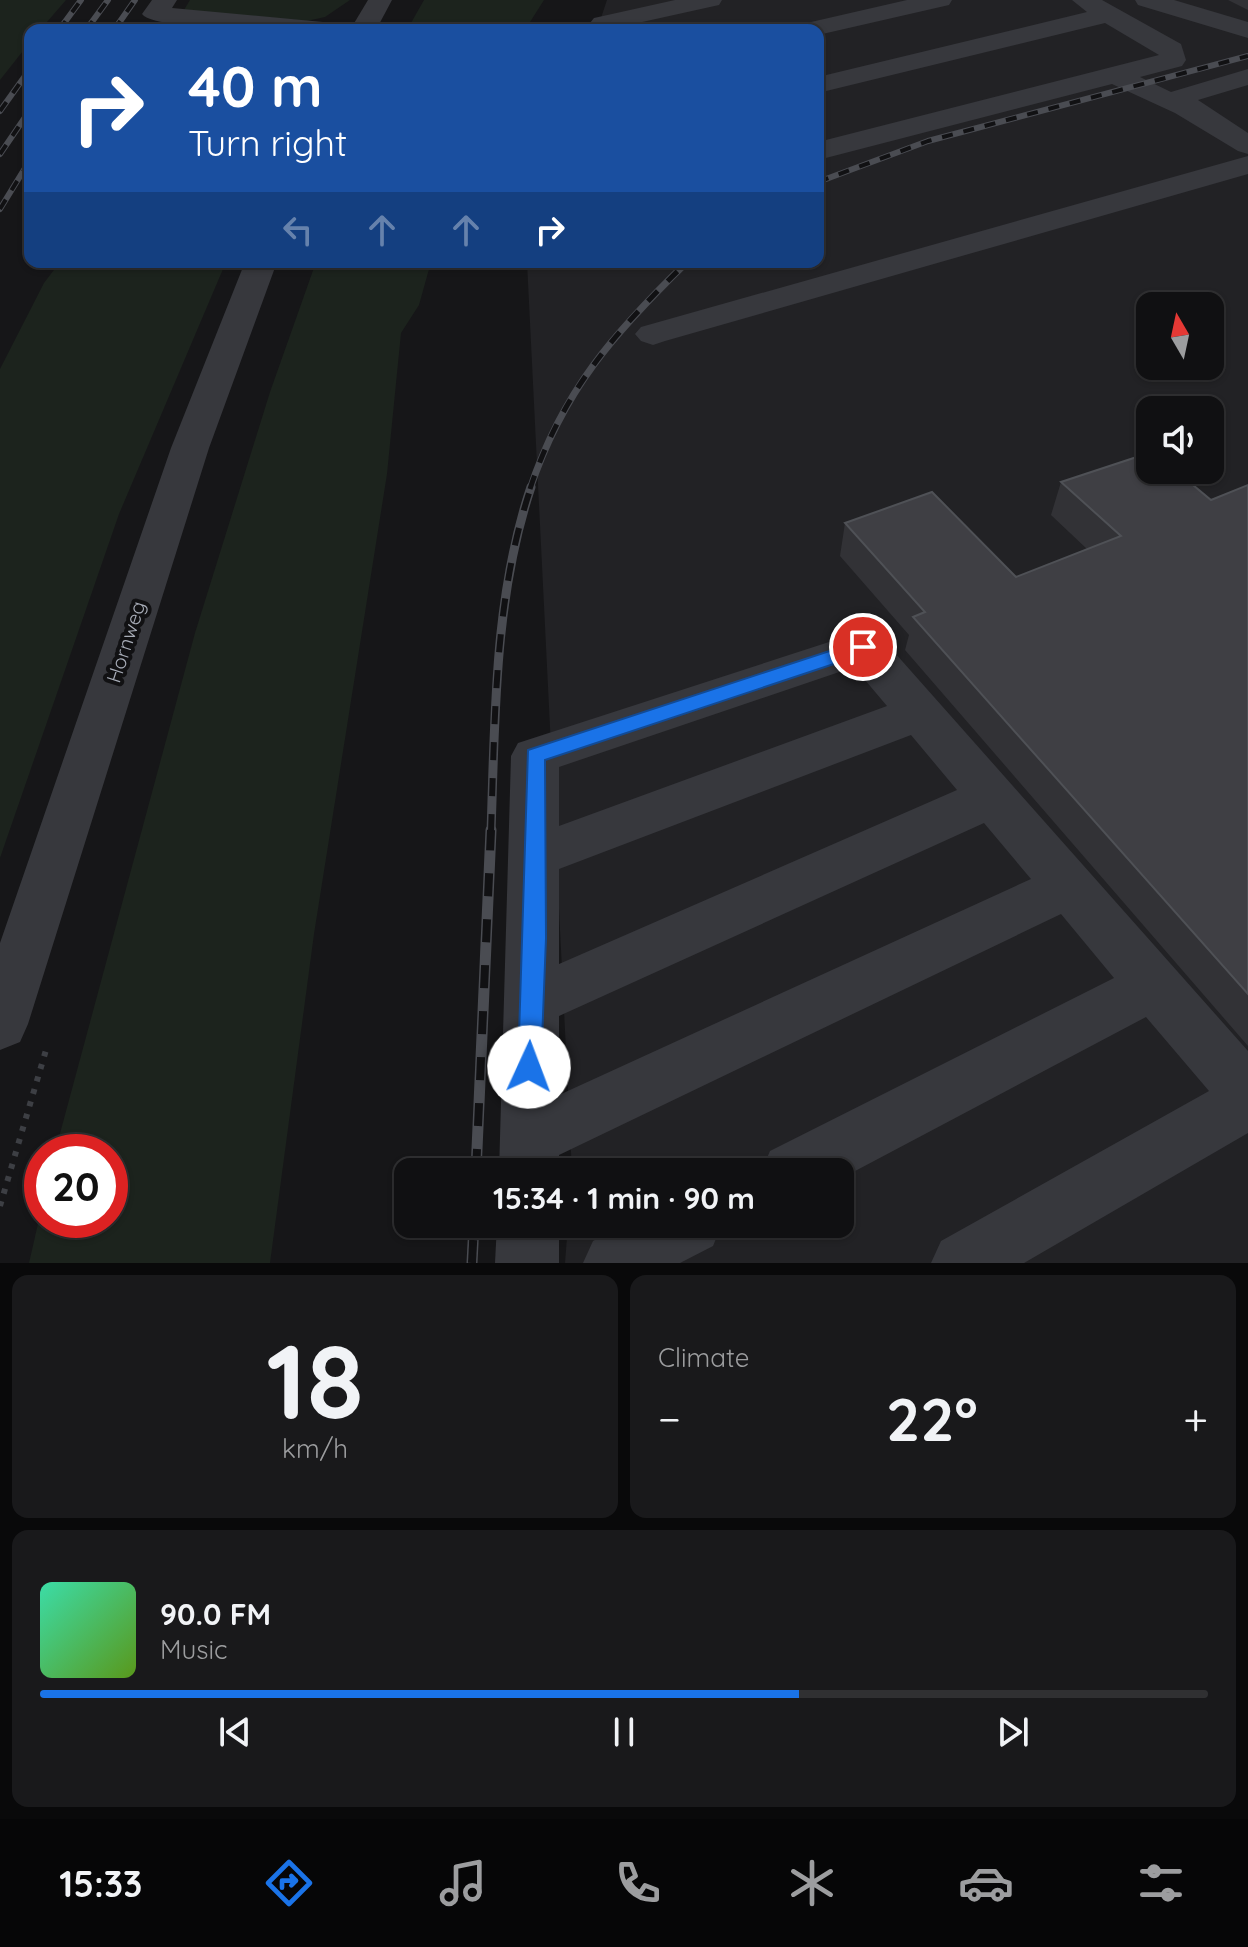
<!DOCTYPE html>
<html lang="en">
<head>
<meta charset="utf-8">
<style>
	body { margin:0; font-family:Quicksand,sans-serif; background:#19191b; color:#f1f3f6; height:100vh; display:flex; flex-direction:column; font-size:30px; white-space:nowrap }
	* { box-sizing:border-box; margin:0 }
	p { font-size:26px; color:#9c9d9f }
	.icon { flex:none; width:44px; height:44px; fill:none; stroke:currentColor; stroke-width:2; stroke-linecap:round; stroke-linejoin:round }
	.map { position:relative; height:1263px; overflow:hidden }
	.panel { display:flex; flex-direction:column; gap:12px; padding:12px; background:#09090a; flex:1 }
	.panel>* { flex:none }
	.hud { position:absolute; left:24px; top:24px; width:800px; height:244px; border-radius:16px; box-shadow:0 2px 6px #0004,0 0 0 2px #303032; background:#1a4fa0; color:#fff; overflow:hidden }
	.needle { width:52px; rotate:351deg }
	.tools { position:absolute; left:1136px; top:292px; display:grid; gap:16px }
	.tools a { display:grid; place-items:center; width:88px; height:88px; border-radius:16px; background:#101012; box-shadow:0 2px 6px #0004,0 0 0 2px #303032; font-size:40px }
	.speed { position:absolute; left:24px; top:1134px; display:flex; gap:16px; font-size:40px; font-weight:700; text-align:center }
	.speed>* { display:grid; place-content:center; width:104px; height:104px; border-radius:50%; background:#101012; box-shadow:0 2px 6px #0004,0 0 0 2px #303032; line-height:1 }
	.speed .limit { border:12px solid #d22; background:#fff; color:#111 }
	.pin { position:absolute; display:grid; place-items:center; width:68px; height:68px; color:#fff; margin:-34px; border:4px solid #fff; border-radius:50%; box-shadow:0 2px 8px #0007 }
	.me { position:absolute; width:88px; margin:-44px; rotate:2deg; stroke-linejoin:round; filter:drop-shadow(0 0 6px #0008) }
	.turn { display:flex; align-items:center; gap:28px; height:168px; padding:0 32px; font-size:36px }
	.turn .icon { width:104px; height:104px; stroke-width:2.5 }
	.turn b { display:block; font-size:56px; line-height:68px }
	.lanes { display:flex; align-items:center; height:76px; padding:0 32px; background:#0003; justify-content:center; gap:40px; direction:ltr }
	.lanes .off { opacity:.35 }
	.big { font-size:60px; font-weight:700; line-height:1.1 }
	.panel .card { flex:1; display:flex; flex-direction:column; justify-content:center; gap:12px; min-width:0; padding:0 28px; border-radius:16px; background:#19191b }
	.panel .dial { align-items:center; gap:0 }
	.dial b { font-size:104px; line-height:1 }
	.song { display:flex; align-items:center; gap:24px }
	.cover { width:96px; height:96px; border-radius:12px; background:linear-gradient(135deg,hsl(160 70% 55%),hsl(90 70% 35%)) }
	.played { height:8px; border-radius:4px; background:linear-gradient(90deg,#1a73e8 65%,#303032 65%) }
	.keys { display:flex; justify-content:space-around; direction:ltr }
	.heat { display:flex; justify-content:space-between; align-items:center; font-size:44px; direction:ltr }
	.panel .tiles { flex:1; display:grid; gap:12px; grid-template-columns:1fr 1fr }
	.card:last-child { grid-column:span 2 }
	.trip { position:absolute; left:394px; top:1158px; width:460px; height:80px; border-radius:16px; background:#101012; box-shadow:0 2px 6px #0004,0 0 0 2px #303032; font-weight:700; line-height:80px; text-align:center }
	.menu { display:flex; height:128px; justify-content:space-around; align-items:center; background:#060607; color:#9c9d9f }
	.menu .icon { width:56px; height:56px }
	.menu .selected { color:#1a73e8 }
	.menu b { font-size:36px; color:#f1f3f6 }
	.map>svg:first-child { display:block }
	.built { fill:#222225; fill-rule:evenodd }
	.green { fill:#1c231d }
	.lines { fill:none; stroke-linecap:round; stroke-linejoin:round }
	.path { stroke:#3d3f44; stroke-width:6; stroke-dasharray:5 8; stroke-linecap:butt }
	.minor { fill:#37383d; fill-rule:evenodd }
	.rail-far3-casing { stroke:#4a4c52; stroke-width:6 }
	.rail-far2-casing { stroke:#4a4c52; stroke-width:7 }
	.rail-far1-casing { stroke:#4a4c52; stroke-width:9 }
	.rail-casing { stroke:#4a4c52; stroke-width:11 }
	.rail-far3 { stroke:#111113; stroke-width:4; stroke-dasharray:11; stroke-linecap:butt }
	.rail-far2 { stroke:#111113; stroke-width:5; stroke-dasharray:14; stroke-linecap:butt }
	.rail-far1 { stroke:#111113; stroke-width:6; stroke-dasharray:18; stroke-linecap:butt }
	.rail { stroke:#111113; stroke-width:8; stroke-dasharray:23; stroke-linecap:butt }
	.wall { fill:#323236 }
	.building { fill:#3f3f44; stroke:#4f5156; stroke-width:2 }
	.route { fill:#1a73e8; stroke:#114b97; stroke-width:2 }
	.labels { text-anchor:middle; stroke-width:8; stroke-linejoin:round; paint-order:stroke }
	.street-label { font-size:20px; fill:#a8adb8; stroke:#111113 }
</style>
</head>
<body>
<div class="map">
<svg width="1248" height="1263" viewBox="0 0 1248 1263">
	<rect width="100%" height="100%" fill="#161618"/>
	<path class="built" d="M607,0H1248V1263H565L568,1224H840V1172H572L527,262H818V30H597ZM1150,306H1210V366H1150ZM1150,410H1210V470H1150Z"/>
	<g class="green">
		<path d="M0,0H66L40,30H30V42L0,80Z"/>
		<path d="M190,0H350L325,17L307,21L184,10Z"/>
		<path d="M424,0H544L525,30H407Z"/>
		<path d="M60,262H226L119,514L0,858V369L44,283Z"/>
		<path d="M316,262H431L419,305L401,333L387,474L314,934L270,1263H29L42,1206V1220H110V1152H55L195,633L270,392Z"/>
	</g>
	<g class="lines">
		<path class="path" d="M0,1206L46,1050"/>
		<g class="minor">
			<path d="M152,0H177L172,8L323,22L336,30C307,30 155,32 142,14Z"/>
			<path d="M368,0H392L376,30H350Z"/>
			<path d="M675,0H722L719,5L606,30L594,28L590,23L594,18Z"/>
			<path d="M907,0H952L949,5L818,35V30H794L798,25Z"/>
			<path d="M1072,0H1102L1181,44L1186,60L1182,66L1140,77L1171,92L1248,69V85L1198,100L1248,133V154L1238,151L1175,113L1112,84L818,160V142L1159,55L1105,23L818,93V77L1087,12Z"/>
			<path d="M1135,0H1174L1248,22V38L1138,5Z"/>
			<path d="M1248,156V174L665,341L653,345L641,341L635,334L641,327Z"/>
			<path d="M245,262H277L209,448L28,1024L20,1042L0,1050V943L171,448Z"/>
			<path d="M863,631L879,635L1248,1051V1133L1024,1263H931L941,1241L1209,1091L1146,1017L840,1179V1172H761L770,1151L1114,978L1061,914L559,1155V1172H499L511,756L518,743ZM854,667L887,706L559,826V767ZM911,735L957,790L559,964V869ZM984,823L1031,879L559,1095V1016Z"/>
			<path d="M497,1224H559V1263H495Z"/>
			<path d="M626,1224H722L713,1246L680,1263H583L593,1241Z"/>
		</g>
		<g class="rail-far3-casing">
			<g id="rail-far3">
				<path d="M59,30L81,0"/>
				<path d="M86,30L108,0"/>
				<path d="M114,30L135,0"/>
				<path d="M0,111L30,69"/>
				<path d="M0,154L30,110"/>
				<path d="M818,182L928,141L1248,56"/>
				<path d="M0,209L30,160"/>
			</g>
		</g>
		<g class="rail-far2-casing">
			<path id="rail-far2" d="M530,489C563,390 614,333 687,262"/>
		</g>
		<g class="rail-far1-casing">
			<path id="rail-far1" d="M491,832C495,717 494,597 531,487"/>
		</g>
		<g class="rail-casing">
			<g id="rail">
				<path d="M476,1172L491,830"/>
				<path d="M472,1263L474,1224"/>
			</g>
		</g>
		<use href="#rail-far3" class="rail-far3"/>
		<use href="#rail-far2" class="rail-far2"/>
		<use href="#rail-far1" class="rail-far1"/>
		<use href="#rail" class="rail"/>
	</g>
	<g class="wall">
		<path d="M1228,0H1248V10Z"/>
		<path d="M1061,482L1211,500L1248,485V1046L905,650L909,635L840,556L845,523L1016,577L1087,549L1051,515Z"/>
	</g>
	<path class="building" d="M1149,453L1150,454V470H1175L1211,500L1248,485V994L913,617L925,612L845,523L932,492L1016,577L1121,536L1061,482Z"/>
	<path class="route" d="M863,640L870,642V652L545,760L546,938L541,1067L538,1075L529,1078L521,1075L518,1067L528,750Z"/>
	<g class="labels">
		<g class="street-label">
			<text transform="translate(126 642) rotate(-72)" y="7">Hornweg</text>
		</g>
	</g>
</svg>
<div class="tools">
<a><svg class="needle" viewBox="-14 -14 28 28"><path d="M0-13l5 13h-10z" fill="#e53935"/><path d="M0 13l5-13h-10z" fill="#9c9d9f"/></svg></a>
<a><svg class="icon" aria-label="sound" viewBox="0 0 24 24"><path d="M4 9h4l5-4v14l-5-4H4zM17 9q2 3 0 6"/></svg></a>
</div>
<div class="speed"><div class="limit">20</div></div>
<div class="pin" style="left:863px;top:647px;background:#d93025"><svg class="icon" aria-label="arrive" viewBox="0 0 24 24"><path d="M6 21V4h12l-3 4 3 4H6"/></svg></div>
<svg class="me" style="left:529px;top:1067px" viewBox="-20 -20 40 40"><circle r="19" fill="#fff"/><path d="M0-13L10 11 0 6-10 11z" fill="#1a73e8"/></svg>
<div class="trip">15:34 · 1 min · 90 m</div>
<div class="hud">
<div class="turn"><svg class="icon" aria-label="right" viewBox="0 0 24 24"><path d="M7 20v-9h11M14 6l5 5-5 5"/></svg><div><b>40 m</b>Turn right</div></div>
<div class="lanes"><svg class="icon off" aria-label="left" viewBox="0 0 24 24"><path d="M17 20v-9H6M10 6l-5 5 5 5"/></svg><svg class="icon off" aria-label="ahead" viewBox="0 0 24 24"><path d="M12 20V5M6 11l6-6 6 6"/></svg><svg class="icon off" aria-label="ahead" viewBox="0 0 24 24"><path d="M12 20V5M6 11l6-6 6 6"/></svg><svg class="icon" aria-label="right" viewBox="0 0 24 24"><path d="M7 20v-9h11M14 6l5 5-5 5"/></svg></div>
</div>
</div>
<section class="panel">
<div class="tiles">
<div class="card dial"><b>18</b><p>km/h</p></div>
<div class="card"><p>Climate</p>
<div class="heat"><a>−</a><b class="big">22°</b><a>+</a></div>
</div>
<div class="card">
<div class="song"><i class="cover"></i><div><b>90.0 FM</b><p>Music</p></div></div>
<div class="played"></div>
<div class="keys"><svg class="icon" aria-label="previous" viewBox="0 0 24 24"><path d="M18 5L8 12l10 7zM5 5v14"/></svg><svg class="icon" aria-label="pause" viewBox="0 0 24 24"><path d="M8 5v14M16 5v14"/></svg><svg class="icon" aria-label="next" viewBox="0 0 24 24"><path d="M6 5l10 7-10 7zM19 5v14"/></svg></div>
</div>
</div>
</section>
<nav class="menu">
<b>15:33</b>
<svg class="icon selected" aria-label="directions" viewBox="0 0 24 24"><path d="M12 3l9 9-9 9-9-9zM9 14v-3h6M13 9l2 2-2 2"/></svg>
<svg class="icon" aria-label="music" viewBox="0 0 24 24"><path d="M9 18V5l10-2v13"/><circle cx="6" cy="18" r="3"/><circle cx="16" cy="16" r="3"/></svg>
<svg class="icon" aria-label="phone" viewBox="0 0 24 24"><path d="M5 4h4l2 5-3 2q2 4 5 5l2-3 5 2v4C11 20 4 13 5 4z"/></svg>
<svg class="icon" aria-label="climate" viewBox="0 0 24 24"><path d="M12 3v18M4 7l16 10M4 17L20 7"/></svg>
<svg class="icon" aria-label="car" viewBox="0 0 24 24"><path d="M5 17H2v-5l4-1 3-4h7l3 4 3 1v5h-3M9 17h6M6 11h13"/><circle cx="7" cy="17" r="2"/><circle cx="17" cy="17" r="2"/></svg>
<svg class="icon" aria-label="filters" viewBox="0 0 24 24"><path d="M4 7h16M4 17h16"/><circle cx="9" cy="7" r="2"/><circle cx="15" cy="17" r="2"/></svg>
</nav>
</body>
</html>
